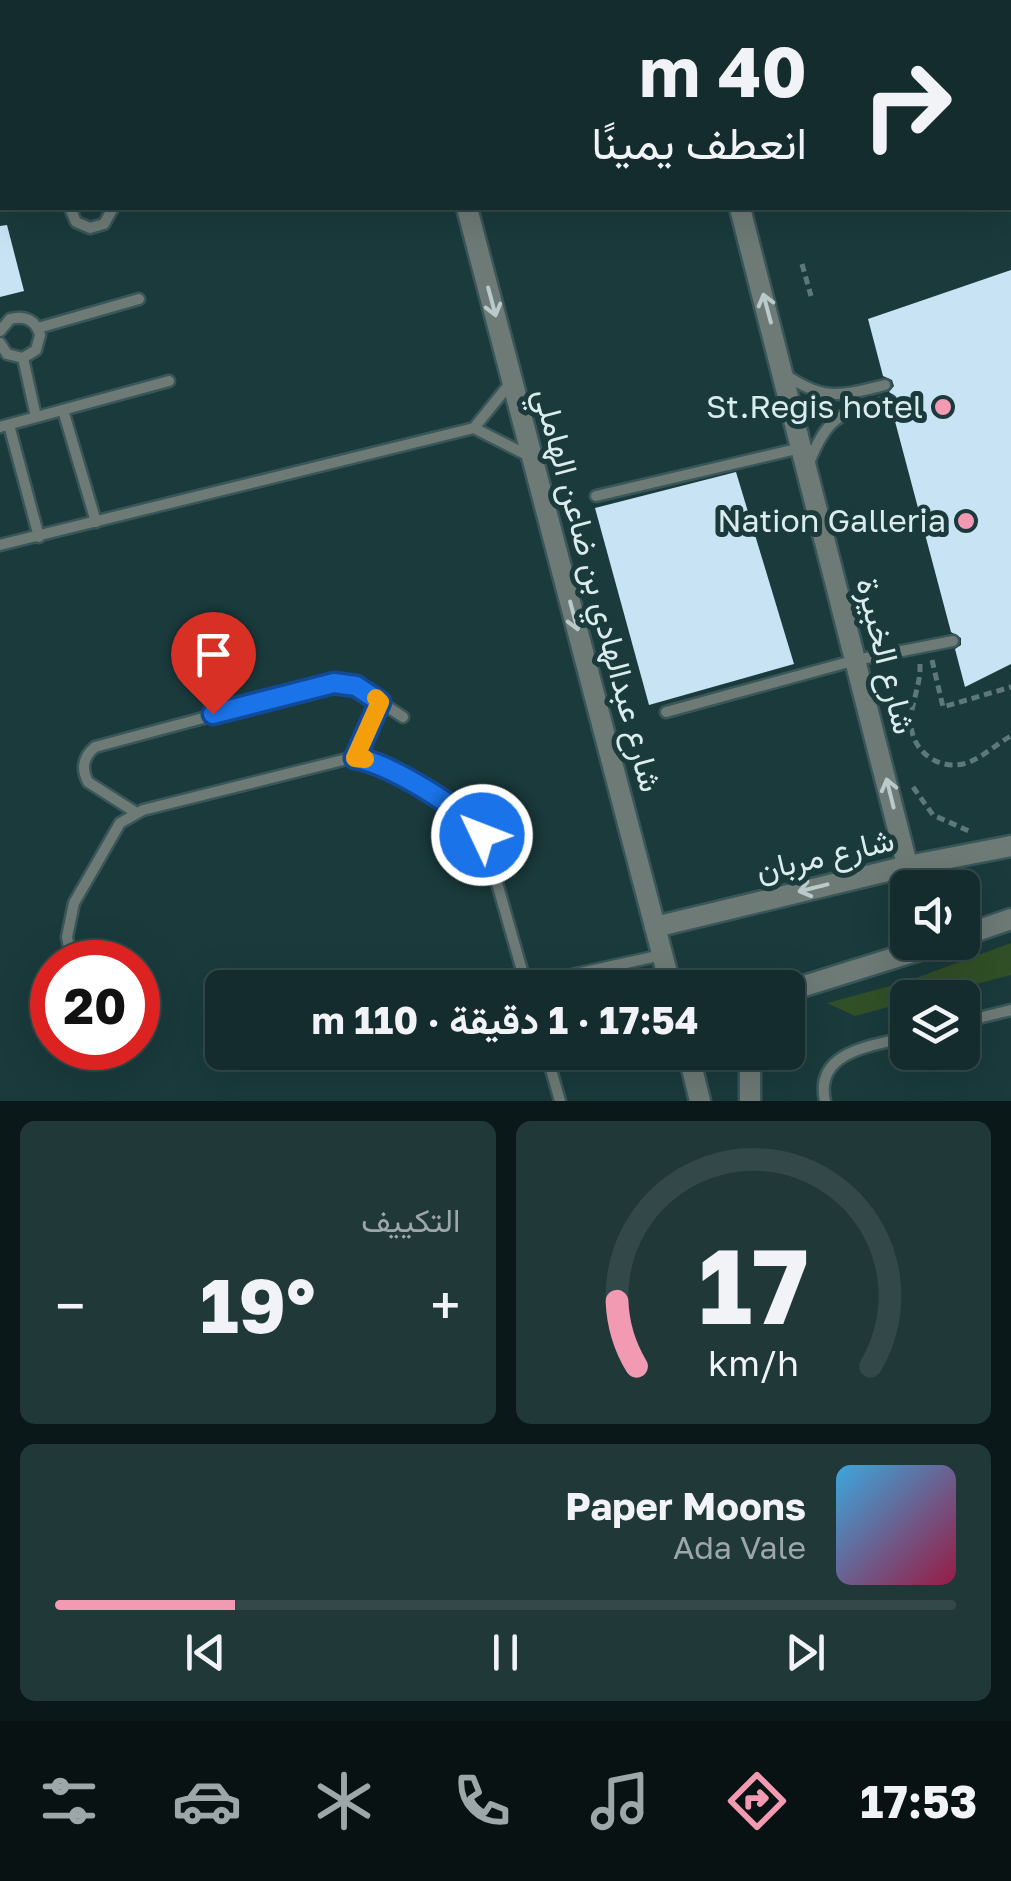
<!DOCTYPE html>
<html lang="ar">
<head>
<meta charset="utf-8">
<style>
	body { margin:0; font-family:"Golos Text",Vazirmatn,sans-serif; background:#213839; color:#f1f3f6; direction:rtl; height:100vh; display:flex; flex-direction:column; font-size:38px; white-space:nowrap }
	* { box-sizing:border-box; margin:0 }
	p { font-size:32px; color:#9da7aa }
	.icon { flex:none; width:55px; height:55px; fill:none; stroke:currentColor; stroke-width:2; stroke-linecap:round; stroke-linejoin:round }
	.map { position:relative; height:1101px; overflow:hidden; direction:ltr }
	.sheet { display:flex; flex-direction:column; gap:20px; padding:20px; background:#0b1819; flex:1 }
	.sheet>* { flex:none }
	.hud { position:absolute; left:0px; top:0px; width:1012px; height:210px; box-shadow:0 10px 40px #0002,0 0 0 2px #334849; direction:rtl; background:#142c2d; color:#f1f3f6; overflow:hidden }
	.buttons { position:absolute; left:890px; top:870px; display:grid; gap:20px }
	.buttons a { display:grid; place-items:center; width:90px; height:90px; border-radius:15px; background:#142c2d; box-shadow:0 10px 40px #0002,0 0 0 2px #334849; font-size:50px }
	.speed { position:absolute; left:30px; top:940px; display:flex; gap:20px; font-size:50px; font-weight:700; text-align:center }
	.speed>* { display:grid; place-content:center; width:130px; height:130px; border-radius:50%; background:#142c2d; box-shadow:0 10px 40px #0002,0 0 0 2px #334849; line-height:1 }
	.speed .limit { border:15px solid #d22; background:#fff; color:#111 }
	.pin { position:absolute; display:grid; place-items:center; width:85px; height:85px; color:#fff; margin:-102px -42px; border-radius:50% 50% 50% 0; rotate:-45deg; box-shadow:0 0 10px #0007 }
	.pin .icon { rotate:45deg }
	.me { position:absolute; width:110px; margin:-55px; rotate:313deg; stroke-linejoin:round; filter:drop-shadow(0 0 8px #0008) }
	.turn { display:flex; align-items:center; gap:35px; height:210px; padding:0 40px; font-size:45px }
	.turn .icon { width:130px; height:130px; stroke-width:2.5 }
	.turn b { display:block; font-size:70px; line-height:85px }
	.big { font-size:75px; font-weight:700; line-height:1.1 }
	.sheet .card { flex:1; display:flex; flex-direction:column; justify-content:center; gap:15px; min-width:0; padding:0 35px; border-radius:15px; background:#213839 }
	.sheet .dial { align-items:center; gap:0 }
	.dial svg { height:260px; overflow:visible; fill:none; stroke:#334849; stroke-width:7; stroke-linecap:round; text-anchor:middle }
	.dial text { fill:#f1f3f6; stroke:none }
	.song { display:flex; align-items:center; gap:30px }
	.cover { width:120px; height:120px; border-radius:15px; background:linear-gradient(135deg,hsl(200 70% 55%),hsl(340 70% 35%)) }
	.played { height:10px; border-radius:5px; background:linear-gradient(90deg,#f19ab2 20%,#334849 20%) }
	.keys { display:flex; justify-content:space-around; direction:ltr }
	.heat { display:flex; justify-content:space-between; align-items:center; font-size:55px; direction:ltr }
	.sheet .tiles { flex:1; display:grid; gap:20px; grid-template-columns:1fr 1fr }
	.card:last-child { grid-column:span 2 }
	.trip { position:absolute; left:205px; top:970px; width:600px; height:100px; border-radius:15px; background:#142c2d; box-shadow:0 10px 40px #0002,0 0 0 2px #334849; font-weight:700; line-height:100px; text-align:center; direction:rtl }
	.menu { display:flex; height:160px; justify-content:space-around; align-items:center; background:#081212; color:#9da7aa }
	.menu .icon { width:70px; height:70px }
	.menu .current { color:#f19ab2 }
	.menu b { font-size:45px; color:#f1f3f6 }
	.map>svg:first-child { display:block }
	.green { fill:#315027 }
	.building { fill:#c7e3f4 }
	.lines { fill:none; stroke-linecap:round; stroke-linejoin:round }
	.service-casing { stroke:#395658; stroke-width:15 }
	.minor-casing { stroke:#395658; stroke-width:25 }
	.path { stroke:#5e787a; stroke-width:5; stroke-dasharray:8 5; stroke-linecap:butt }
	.service { stroke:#6d7a75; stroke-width:10 }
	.minor { stroke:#6d7a75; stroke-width:20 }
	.oneway { stroke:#bacaca }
	.route-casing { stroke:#114b97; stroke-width:25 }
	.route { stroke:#1a73e8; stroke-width:18 }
	.slow { stroke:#f59e0b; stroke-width:18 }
	.poi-dot { fill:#f19ab2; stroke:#1a3a3c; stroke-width:4 }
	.labels { text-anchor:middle; stroke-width:10; stroke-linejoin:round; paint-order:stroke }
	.poi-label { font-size:32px; fill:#dbecee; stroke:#1a3a3c; text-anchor:end }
	.street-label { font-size:32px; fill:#dbecee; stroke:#1a3a3c }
</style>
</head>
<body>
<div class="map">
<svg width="1011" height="1101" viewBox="0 0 1011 1101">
	<rect width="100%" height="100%" fill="#1a3a3c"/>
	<path class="green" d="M1011,943V975L926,997L908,998L907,1002L855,1016L827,1003L905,982Z"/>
	<g class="building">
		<path d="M7,225L24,291L0,297V226Z"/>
		<path d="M1011,270V664L965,687L955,649L961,645V638L951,632L892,410L899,400L889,392L894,386L892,380L883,376L868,319Z"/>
		<path d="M736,472L794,664L649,705L595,508Z"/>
	</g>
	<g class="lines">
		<g class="service-casing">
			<g id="service">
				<path d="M41,0V2"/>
				<path d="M703,2L704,0"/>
				<path d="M70,208L76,222L90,228L104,224L113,208"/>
				<path d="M38,328L139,299"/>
				<path d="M0,331L10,319C25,315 36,320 40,335L36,350L23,358L7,354L0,343"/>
				<path d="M23,358L36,417"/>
				<path d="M783,373C824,402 840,396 885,385"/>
				<path d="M63,410L96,522"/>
				<path d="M9,425L39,537"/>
				<path d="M0,427L169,381"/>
				<path d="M474,428L531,457"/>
				<path d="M809,463C829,412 841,415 890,401"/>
				<path d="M596,496L801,448"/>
				<path d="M0,545L474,428L512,381"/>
				<path d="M666,712L856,660L953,641"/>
				<path d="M355,757L380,701"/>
				<path d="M135,812L88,782C81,768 83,757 95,747L334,683L356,686L403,717"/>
				<path d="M72,962L67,937L74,903L120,823L143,810L355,757L373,763L453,805L476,826L489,855L527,988"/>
				<path d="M526,985L662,955"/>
				<path d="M962,1022L1011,1010"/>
				<path d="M546,1052L560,1101"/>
				<path d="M825,1101C814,1051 872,1046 908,1037"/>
			</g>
		</g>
		<g class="minor-casing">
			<g id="minor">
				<path d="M413,0V2"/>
				<path d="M684,0V2"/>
				<path d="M467,208L671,988"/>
				<path d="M740,208L913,888"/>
				<path d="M655,927L908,866L1011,846"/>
				<path d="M962,936L1011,919"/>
				<path d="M788,991L945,942"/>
				<path d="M688,1052L700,1101"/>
				<path d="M750,1101V1052"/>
			</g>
		</g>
		<g class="path">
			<path d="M802,264L811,296"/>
			<path d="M932,660L943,707L1011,687"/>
			<path d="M920,664C921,684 912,700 911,719C909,747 934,770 963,764C980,760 996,744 1011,736"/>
			<path d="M913,787L933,815L969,831"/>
		</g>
		<use href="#service" class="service"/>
		<use href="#minor" class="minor"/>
	</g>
	<defs><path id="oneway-shaft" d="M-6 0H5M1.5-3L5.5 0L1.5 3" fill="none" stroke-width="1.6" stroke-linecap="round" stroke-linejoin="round" transform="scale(2.5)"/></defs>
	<g class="oneway">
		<use href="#oneway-shaft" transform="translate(492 302) rotate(75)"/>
		<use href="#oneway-shaft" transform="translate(767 308) rotate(-105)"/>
		<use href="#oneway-shaft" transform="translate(574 616) rotate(75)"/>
		<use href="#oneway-shaft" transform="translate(890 793) rotate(-104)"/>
		<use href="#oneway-shaft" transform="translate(813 888) rotate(166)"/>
	</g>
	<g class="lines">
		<g class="route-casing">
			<path id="route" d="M213,714L334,683L356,686L380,702L355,758C386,762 465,809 482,835"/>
		</g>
		<use href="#route" class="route"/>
		<path class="slow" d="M365,759L355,758L380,702L376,698"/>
	</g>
	<g class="poi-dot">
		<circle cx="943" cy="407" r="10"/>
		<circle cx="966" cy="521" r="10"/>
	</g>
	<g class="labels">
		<g class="poi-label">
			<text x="923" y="418">St.Regis hotel</text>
			<text x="946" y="532">Nation Galleria</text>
		</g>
		<g class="street-label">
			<text transform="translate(598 590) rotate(75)" y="11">شارع عبدالهادي بن ضاعن الهاملي</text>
			<text transform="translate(886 656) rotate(76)" y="11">شارع الخبيرة</text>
			<text transform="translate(825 855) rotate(-13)" y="11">شارع مربان</text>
		</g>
	</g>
</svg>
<div class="buttons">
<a><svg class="icon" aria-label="sound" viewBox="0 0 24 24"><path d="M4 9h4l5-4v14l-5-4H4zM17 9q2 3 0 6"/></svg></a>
<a><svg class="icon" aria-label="layers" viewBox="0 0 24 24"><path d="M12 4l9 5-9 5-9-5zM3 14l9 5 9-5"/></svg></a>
</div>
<div class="speed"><div class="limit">20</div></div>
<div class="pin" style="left:213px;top:714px;background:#d93025"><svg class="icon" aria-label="arrive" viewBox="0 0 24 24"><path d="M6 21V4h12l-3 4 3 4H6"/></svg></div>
<svg class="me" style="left:482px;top:835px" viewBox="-20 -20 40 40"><circle r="17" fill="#1a73e8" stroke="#fff" stroke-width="3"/><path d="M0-11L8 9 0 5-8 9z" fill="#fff"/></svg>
<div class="trip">17:54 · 1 دقيقة · 110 m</div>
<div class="hud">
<div class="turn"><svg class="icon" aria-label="right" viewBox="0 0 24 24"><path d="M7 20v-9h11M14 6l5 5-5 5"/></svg><div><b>40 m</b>انعطف يمينًا</div></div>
</div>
</div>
<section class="sheet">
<div class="tiles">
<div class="card dial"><svg viewBox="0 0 100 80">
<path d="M14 69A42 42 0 1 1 86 69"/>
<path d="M14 69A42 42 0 0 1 8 49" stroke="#f19ab2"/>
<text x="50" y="56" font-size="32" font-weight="700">17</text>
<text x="50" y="72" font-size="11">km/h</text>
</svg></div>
<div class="card"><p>التكييف</p>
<div class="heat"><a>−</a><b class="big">19°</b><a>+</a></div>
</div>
<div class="card">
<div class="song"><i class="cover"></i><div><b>Paper Moons</b><p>Ada Vale</p></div></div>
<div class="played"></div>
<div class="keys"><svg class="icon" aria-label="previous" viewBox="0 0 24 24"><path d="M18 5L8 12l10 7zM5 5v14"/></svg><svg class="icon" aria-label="pause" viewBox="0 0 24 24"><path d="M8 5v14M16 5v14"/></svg><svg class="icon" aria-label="next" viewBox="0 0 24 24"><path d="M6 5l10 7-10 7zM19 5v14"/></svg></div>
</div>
</div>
</section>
<nav class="menu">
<b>17:53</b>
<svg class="icon current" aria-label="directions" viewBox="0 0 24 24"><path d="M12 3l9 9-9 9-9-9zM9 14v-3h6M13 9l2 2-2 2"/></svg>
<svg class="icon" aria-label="music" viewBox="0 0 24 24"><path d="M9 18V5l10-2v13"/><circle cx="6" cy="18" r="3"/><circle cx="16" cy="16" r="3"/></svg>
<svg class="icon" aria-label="phone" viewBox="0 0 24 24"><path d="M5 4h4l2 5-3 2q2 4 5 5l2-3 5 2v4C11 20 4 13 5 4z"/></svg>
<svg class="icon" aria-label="climate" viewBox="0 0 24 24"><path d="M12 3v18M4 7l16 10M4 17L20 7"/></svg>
<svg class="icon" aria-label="car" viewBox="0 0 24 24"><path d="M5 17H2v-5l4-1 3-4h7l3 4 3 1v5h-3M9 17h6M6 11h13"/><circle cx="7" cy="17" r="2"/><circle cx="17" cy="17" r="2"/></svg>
<svg class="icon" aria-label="filters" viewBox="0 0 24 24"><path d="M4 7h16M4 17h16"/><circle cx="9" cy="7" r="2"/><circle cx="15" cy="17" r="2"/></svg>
</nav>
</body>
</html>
